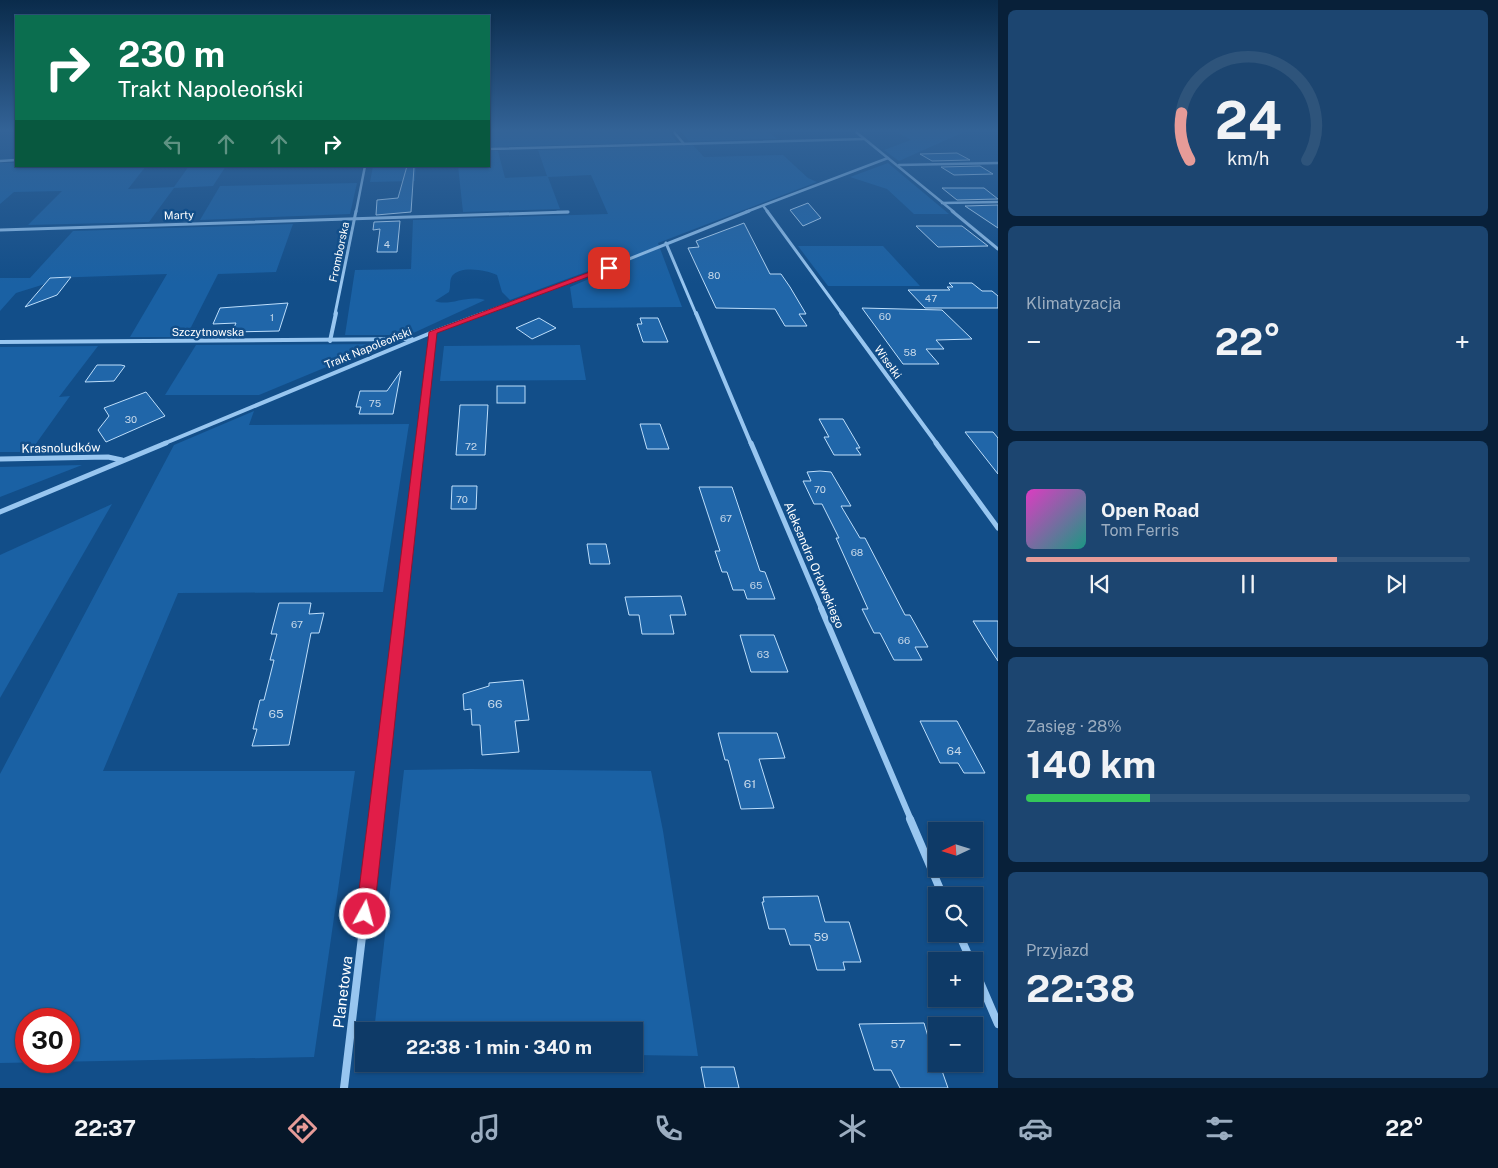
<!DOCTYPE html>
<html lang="pl">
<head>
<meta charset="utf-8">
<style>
	body { margin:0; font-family:"Public Sans",sans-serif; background:#1c4570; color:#f1f3f6; height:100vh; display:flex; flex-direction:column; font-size:19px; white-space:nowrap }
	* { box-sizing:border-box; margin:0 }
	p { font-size:16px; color:#9badc0 }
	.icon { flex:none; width:28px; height:28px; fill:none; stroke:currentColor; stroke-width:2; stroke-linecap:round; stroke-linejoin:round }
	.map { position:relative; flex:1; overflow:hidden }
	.sheet { display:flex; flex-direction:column; gap:10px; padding:10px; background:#082039; width:500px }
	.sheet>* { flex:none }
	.guide { position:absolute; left:15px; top:15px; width:475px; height:152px; border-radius:0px; box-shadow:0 1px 4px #0004,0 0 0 1px #2e547b; background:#0b6e4f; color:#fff; overflow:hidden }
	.needle { width:32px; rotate:266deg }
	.buttons { position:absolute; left:928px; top:822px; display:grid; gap:10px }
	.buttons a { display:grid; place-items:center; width:55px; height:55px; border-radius:0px; background:#0e3a67; box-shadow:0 1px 4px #0004,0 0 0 1px #2e547b; font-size:25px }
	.speed { position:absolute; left:15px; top:1008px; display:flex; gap:10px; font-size:25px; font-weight:700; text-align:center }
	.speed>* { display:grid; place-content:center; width:65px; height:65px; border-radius:50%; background:#0e3a67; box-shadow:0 1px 4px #0004,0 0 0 1px #2e547b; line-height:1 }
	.speed .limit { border:8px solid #d22; background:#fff; color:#111 }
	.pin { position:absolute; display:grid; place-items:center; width:42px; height:42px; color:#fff; margin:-21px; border-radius:10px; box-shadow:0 2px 8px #0006 }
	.me { position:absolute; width:55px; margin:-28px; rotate:7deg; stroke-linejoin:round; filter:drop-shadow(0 0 4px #0008) }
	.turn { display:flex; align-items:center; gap:18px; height:105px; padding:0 20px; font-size:22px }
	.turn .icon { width:65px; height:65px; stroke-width:2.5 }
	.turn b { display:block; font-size:35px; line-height:42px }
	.lanes { display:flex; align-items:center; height:48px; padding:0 20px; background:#0003; justify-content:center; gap:25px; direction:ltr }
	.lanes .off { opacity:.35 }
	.big { font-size:38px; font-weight:700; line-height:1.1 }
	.sheet .widget { flex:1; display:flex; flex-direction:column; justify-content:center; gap:8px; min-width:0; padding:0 18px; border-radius:8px; background:#1c4570 }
	.sheet .dial { align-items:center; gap:0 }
	.dial svg { height:130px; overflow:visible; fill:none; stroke:#2e547b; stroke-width:7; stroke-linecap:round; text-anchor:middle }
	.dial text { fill:#f1f3f6; stroke:none }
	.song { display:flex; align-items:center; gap:15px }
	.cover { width:60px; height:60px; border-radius:8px; background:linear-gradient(135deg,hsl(310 70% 55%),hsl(170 70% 35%)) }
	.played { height:5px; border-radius:2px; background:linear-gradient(90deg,#e69b98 70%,#2e547b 70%) }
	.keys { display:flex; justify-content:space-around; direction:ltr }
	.heat { display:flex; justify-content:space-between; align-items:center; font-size:28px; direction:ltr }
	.charge { height:8px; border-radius:4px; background:linear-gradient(90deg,#34c759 28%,#2e547b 0) }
	.trip { position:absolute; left:355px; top:1022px; width:288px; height:50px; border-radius:0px; background:#0e3a67; box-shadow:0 1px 4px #0004,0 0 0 1px #2e547b; font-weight:700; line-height:50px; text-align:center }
	.tab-bar { display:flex; height:80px; justify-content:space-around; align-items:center; background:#061729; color:#9badc0 }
	.tab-bar .icon { width:35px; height:35px }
	.tab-bar .on { color:#e69b98 }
	.tab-bar b { font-size:22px; color:#f1f3f6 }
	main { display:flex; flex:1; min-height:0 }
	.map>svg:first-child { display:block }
	.green { fill:#1a61a4; fill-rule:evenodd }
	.building { fill:#2066a9; stroke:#bedffc }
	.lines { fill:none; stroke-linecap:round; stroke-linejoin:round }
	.minor-far5 { stroke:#98c6f0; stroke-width:2.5 }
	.minor-far4 { stroke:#98c6f0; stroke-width:3 }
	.minor-far3 { stroke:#98c6f0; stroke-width:4 }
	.minor-far2 { stroke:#98c6f0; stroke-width:5 }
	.minor-far1 { stroke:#98c6f0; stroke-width:6 }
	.minor { stroke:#98c6f0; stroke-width:8 }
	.route { fill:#e11d48; stroke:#92132f }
	.labels { text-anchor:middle; stroke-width:5; stroke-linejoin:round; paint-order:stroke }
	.number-label { font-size:10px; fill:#c7d9ea }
	.far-street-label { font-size:11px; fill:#fff; stroke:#124e89 }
	.street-label { font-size:12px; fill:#fff; stroke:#124e89 }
	.near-number-label { font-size:12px; fill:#c7d9ea }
	.near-street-label { font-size:15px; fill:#fff; stroke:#124e89 }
</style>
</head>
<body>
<main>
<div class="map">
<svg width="998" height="1088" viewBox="0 0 998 1088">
	<rect width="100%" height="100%" fill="#124e89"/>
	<g class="green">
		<path d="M489,132H669L677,142L489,147Z"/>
		<path d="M681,132H769L777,139L689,141Z"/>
		<path d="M897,132H964L899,161L884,150L911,140Z"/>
		<path d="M693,145L704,157L783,155L808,178L817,182L658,243L682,307L573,308L570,287L610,270L602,266L510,300L502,292L497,275C487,270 460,265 452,276C449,281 451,287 449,292L435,301C449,307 467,294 485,300L409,335H345L355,270L411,269L413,220L608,214L591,175L548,177L560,209L463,212L458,166H489V151H498L505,178L547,176L538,150Z"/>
		<path d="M0,163H16V166H146L128,189L174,187L189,166H226L213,186L174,188L149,222L28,225L62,191L14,192L0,204Z"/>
		<path d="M888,163L949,214H914L887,189L850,177Z"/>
		<path d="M373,166H416L415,181L370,182Z"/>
		<path d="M357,183L350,214L200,220L220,186Z"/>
		<path d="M293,224L276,272L218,274L186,337H130L167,274L50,278L45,284L16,293L0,311V278H30L73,231Z"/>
		<path d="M798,246H883L920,286H828Z"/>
		<path d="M382,344L259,395H165L196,345Z"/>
		<path d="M580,345L586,380L440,381L444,346Z"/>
		<path d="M98,346L59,397L70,396L30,452H0V347Z"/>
		<path d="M254,411L249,425L409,424L383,592L178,593L103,771H355L314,1057L0,1063V774L174,445ZM26,1019H69V1061H26Z"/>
		<path d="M82,465L0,497V467Z"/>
		<path d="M112,504L0,698V555Z"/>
		<path d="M471,769L651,771L663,831L698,1056L634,1055V1031H374L404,770Z"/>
	</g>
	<g class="building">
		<path d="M957,153L970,160L932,161L920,154Z"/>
		<path d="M407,166L414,167L411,212L376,215L377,200L398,198Z"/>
		<path d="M980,166L993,174L954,175L941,167Z"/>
		<path d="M942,188H984L998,199L957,200Z"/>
		<path d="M808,203L821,218L803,226L790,210Z"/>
		<path d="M998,205V228L965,206Z"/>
		<path d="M400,221L397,252H377L380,229L373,230L374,222Z"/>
		<path d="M744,223L770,274H781L790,287L806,314H799L807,326H785L775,309L716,308L688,248L699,247L696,241Z"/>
		<path d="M916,226H962L988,246L938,247Z"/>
		<path d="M71,277L57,295L25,307L50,278Z"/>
		<path d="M949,283H972L982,291H992L998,296V308H925L908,290H950L947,287H953Z"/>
		<path d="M288,303L279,331L232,332L236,323L213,324L220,308Z"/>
		<path d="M862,308L942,310L972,339L936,340L944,349H926L939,364H903Z"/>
		<path d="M539,318L556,328L532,339L516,328Z"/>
		<path d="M640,318H658L668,342H643L637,324H642Z"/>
		<path d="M97,365H121L125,366L114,381L85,382Z"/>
		<path d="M401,371L393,414H359L361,407H356L360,391H387Z"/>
		<rect x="497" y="386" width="28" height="17"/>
		<path d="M146,392L165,416L106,442L98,430L109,416L104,408Z"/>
		<path d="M460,405H488L485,455H456Z"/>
		<path d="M819,419H843L860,448H856L861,455H834L824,437H829Z"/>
		<path d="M640,424H660L669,449H647Z"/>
		<path d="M965,432H993L998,438V474Z"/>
		<path d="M820,471L831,472L851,506H841L860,538H865L905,615H910L928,647H915L922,660H894L880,633H874L862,609H868L836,538H839L822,504H814L803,481H811L807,472Z"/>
		<path d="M452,486H477L476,509H451Z"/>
		<path d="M699,487H732L760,571L765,572L775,599H747L744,590H733L727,572H722L715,551H720Z"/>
		<path d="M587,544H606L610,564H590Z"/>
		<path d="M681,596L686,615H670L674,634H642L639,615H629L625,597Z"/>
		<path d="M279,603H311L309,614L324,613L319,633H311L289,745L252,746L257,729H253L260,700H264L274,660H270L277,634H271Z"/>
		<path d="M973,621H998V661L985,641Z"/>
		<path d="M740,635H774L788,672H751Z"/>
		<path d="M523,680L529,720L515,721L519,752L482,755L480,725H472L471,709L464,710L463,694L489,686V683Z"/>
		<path d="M920,721H957L985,773H964L958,763H940Z"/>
		<path d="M718,733H777L785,758L759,759L774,808L741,809L728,760H725Z"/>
		<path d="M818,896L825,922H849L861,962H843L845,970H817L810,945H790L785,929H769L762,902H764L763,897Z"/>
		<path d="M924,1023L936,1064L941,1068L948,1088H900L891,1070H874L859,1024Z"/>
		<path d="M701,1067H734L739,1088H705Z"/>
	</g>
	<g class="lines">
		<g class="minor-far5">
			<path d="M674,132L684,144"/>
			<path d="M856,132L954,212"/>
			<path d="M489,149L864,139"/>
			<path d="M0,161L16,160"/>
			<path d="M899,165L998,163"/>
			<path d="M942,203L998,202"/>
			<path d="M764,207L768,212"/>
			<path d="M356,212L365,166"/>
			<path d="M557,212H568"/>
			<path d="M746,212L888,158"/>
		</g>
		<g class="minor-far4">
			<path d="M767,211L842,314"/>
			<path d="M952,211L998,249"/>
			<path d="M0,230L568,212"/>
			<path d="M666,243L696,314"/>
			<path d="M335,314L356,211"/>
			<path d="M481,314L609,267L749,211"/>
		</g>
		<g class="minor-far3">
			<path d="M696,313L751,444"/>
			<path d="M841,313L937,444"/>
			<path d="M330,341L336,313"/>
			<path d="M0,342L412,339"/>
			<path d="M163,444L433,332L484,313"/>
			<path d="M420,444L433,332"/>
		</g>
		<g class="minor-far2">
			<path d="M751,443L822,610"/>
			<path d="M936,443L998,528"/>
			<path d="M0,459L108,457L122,460"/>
			<path d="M0,512L166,443"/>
			<path d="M400,610L420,443"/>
		</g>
		<g class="minor-far1">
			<path d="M821,608L911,820"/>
			<path d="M376,820L400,608"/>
		</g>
		<g class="minor">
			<path d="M910,819L943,896"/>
			<path d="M959,934L971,961"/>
			<path d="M974,968L998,1024"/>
			<path d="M344,1088L376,819"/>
		</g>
	</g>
	<linearGradient id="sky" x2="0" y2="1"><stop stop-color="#0a2b4b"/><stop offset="0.46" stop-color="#336397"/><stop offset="1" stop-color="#336397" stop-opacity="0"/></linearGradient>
	<rect width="998" height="284" fill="url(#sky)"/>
	<path class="route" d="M606,266L612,268L437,333L374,914L371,920L365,922L359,920L356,914L429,332Z"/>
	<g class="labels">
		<g class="number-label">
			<text x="387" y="248">4</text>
			<text x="714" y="279">80</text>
			<text x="931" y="302">47</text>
			<text x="885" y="320">60</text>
			<text x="272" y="321">1</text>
			<text x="910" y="356">58</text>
			<text x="375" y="407">75</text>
			<text x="131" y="423">30</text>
			<text x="471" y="450">72</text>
			<text x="820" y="493">70</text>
			<text x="462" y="503">70</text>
			<text x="726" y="522">67</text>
			<text x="857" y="556">68</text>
			<text x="756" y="589">65</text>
			<text x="297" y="628">67</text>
			<text x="904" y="644">66</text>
			<text x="763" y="658">63</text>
		</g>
		<g class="far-street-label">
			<text transform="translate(179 215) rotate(-2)" y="4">Marty</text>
			<text transform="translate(339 252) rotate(-78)" y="4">Fromborska</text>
			<text x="208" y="336">Szczytnowska</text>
			<text transform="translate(368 348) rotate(-22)" y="4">Trakt Napoleoński</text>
			<text transform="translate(888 362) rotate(54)" y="4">Wisełki</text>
		</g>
		<g class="street-label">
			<text transform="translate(61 448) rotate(-1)" y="4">Krasnoludków</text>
			<text transform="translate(814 565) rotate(67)" y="4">Aleksandra Orłowskiego</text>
		</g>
		<g class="near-number-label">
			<text x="495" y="708">66</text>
			<text x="276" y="718">65</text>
			<text x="954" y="755">64</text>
			<text x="750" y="788">61</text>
			<text x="821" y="941">59</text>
			<text x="898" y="1048">57</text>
		</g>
		<g class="near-street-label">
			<text transform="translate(343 992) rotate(-83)" y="5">Planetowa</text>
		</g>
	</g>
</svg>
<div class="buttons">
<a><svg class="needle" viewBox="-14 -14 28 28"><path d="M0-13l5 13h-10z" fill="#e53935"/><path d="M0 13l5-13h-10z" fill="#9badc0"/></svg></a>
<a><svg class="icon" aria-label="search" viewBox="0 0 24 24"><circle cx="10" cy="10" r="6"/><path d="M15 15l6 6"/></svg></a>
<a>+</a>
<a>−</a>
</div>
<div class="speed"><div class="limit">30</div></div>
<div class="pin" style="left:609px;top:268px;background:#d93025"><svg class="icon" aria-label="arrive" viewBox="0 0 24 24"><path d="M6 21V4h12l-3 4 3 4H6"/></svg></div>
<svg class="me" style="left:365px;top:914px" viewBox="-20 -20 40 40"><circle r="17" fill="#e11d48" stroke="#fff" stroke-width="3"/><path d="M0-11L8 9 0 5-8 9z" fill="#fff"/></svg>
<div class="trip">22:38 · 1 min · 340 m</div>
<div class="guide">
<div class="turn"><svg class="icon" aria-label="right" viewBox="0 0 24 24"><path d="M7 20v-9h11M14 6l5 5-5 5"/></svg><div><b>230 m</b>Trakt Napoleoński</div></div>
<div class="lanes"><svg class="icon off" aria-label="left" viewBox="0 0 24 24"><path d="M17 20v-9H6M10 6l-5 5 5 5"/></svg><svg class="icon off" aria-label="ahead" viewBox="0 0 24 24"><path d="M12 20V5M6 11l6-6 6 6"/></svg><svg class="icon off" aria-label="ahead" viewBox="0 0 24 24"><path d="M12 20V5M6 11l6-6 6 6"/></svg><svg class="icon" aria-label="right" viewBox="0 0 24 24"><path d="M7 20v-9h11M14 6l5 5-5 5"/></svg></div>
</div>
</div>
<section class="sheet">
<div class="widget dial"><svg viewBox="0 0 100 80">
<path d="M14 69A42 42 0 1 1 86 69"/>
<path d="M14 69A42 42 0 0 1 9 40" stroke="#e69b98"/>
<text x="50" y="56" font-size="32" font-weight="700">24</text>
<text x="50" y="72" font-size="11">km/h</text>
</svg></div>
<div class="widget"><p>Klimatyzacja</p>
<div class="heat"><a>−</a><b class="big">22°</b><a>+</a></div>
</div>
<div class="widget">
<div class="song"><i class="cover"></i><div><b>Open Road</b><p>Tom Ferris</p></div></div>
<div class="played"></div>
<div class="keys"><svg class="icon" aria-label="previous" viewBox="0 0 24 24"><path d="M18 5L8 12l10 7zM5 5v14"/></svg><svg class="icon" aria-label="pause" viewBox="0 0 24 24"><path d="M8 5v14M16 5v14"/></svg><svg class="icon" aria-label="next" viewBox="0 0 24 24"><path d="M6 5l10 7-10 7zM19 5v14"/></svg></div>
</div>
<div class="widget"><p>Zasięg · 28%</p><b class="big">140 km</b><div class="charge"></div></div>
<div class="widget"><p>Przyjazd</p><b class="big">22:38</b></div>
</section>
</main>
<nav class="tab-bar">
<b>22:37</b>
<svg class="icon on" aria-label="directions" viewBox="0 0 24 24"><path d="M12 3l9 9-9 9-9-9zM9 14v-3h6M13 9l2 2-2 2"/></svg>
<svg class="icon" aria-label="music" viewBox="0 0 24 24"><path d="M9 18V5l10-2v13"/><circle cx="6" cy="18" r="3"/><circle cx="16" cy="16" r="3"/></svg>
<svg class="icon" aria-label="phone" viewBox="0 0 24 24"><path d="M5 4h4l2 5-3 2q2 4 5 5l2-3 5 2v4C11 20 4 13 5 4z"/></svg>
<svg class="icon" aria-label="climate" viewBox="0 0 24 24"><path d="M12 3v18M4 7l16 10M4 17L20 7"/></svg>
<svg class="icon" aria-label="car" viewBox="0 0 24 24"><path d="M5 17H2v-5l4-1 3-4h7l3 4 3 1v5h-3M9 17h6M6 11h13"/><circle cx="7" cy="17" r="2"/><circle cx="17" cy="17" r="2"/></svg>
<svg class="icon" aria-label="filters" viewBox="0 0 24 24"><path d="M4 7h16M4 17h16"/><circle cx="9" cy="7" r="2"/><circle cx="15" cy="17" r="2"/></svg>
<b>22°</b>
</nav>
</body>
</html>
